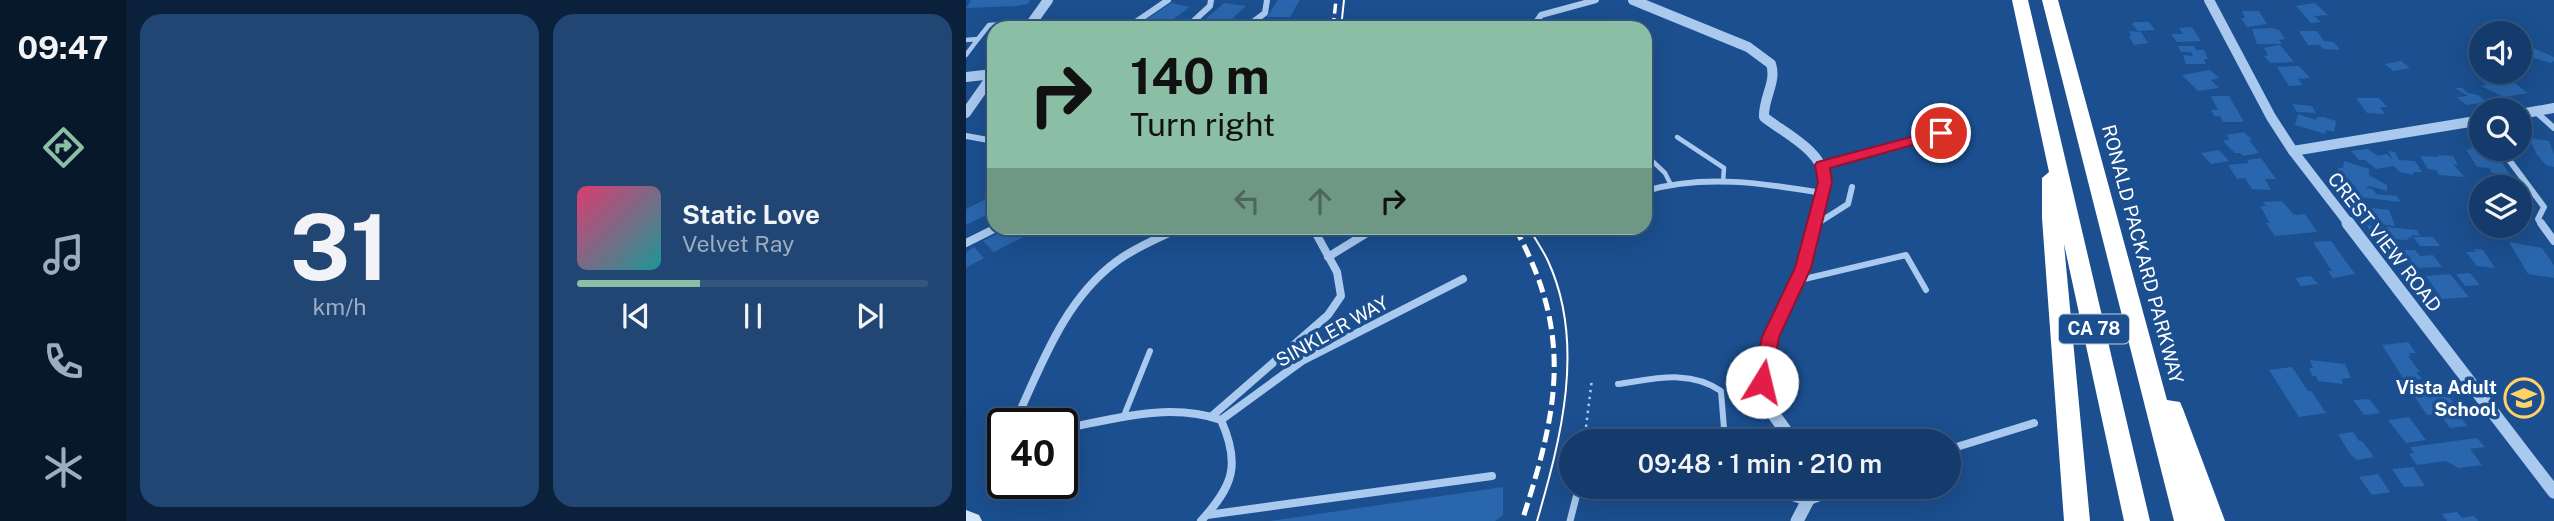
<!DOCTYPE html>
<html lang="en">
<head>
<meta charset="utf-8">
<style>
	body { margin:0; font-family:"Public Sans",sans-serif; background:#214673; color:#f1f3f6; height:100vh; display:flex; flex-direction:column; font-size:26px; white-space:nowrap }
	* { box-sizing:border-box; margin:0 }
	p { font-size:23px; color:#9dadc1 }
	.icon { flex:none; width:38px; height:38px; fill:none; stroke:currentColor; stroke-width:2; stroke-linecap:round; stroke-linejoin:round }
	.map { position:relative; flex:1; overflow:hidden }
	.details { display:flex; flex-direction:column; gap:14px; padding:14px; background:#0b203b; width:840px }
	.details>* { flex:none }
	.top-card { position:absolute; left:21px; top:21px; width:665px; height:214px; border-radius:21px; box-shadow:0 7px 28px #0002,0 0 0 2px #33557e; background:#8abfa5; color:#111; overflow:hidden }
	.buttons { position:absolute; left:1503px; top:21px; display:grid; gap:14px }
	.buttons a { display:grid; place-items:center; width:63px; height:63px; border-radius:50%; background:#143b6b; box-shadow:0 7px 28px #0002,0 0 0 2px #33557e; font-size:35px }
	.speed { position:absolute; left:21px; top:408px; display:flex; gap:14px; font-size:35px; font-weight:700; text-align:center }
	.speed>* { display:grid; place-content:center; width:91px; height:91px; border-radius:50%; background:#143b6b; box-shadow:0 7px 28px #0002,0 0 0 2px #33557e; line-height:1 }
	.speed .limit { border:4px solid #111; border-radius:10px; background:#fff; color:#111 }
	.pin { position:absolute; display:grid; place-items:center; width:60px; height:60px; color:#fff; margin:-30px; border:4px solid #fff; border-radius:50%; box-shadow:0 2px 7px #0007 }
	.me { position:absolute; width:77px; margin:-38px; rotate:9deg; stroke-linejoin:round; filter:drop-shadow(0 0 5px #0008) }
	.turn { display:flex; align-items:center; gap:24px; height:147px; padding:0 28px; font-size:32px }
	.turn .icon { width:91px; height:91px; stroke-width:2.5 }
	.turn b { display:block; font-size:49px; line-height:60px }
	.lanes { display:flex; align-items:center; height:66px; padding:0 28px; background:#0003; justify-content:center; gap:35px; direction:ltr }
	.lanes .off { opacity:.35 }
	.details .card { flex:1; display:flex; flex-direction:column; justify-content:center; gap:10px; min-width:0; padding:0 24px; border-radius:21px; background:#214673 }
	.details .dial { align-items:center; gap:0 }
	.dial b { font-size:91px; line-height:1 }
	.song { display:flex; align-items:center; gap:21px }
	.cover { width:84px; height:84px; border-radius:10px; background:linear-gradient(135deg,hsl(340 70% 55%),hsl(180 70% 35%)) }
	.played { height:7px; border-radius:4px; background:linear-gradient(90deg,#8abfa5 35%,#33557e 35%) }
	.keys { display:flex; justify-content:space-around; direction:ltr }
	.details .tiles { flex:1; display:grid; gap:14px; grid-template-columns:repeat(2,1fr) }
	.trip { position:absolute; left:593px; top:429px; width:402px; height:70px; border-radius:35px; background:#143b6b; box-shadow:0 7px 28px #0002,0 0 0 2px #33557e; font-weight:600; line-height:70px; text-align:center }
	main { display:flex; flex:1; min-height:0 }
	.menu { display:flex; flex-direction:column; width:126px; justify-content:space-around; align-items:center; background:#08182b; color:#9dadc1 }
	.menu .icon { width:49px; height:49px }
	.menu .current { color:#8abfa5 }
	.menu b { font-size:32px; color:#f1f3f6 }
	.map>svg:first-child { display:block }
	.building { fill:#2a66ad }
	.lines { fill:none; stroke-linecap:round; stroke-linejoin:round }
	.path { stroke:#a9c9ee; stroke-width:2.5; stroke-dasharray:2.5 4.5; stroke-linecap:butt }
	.service-far1 { stroke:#a9c9ee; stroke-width:4.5 }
	.service { stroke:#a9c9ee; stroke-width:6 }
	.pedestrian { stroke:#a9c9ee; stroke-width:7 }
	.minor-far1 { stroke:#a9c9ee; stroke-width:6 }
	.minor { stroke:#a9c9ee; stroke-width:8 }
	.tertiary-far1 { stroke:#a9c9ee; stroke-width:10 }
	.tertiary { stroke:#a9c9ee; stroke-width:13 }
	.secondary { fill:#d6e6fa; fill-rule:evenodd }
	.motorway { fill:#fff; fill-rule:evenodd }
	.tram { stroke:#fff; stroke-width:2 }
	.rail-far1 { stroke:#fff; stroke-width:3.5; stroke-dasharray:10 4.5; stroke-linecap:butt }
	.rail { stroke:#fff; stroke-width:5; stroke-dasharray:13 6; stroke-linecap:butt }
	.route { fill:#e11d48; stroke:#92132f; stroke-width:2 }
	.labels { text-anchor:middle; stroke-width:7; stroke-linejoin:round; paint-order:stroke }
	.shield { fill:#1b4f8f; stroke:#bbcadd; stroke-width:2 }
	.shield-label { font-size:18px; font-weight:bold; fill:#fff }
	.street-label { font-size:19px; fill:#fff; stroke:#1b4f8f }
	.poi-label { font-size:19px; font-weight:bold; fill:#fff; stroke:#1b4f8f; text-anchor:end }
</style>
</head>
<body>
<main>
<nav class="menu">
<b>09:47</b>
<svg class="icon current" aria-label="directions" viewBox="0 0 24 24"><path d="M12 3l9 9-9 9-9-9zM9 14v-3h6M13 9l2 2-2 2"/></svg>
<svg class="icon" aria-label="music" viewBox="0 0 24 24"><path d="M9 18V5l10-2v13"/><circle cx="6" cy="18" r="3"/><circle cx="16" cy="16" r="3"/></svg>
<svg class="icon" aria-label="phone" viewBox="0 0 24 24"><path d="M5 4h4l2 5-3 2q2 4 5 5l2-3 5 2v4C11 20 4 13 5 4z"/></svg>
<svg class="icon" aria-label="climate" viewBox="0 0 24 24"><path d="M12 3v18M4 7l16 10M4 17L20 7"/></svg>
</nav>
<section class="details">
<div class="tiles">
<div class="card dial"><b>31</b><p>km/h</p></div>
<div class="card">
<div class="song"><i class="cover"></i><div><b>Static Love</b><p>Velvet Ray</p></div></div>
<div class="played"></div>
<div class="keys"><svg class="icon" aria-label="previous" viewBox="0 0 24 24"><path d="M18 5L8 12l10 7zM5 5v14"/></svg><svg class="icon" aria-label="pause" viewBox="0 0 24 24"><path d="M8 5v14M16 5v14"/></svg><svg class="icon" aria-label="next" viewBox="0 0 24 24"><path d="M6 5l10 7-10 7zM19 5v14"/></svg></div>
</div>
</div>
</section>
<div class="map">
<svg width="1588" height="521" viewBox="0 0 1588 521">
	<rect width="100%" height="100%" fill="#1b4f8f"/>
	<g class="building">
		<path d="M5,0H64L62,4L51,6L0,8Z"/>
		<path d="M312,0H334L324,17H301Z"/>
		<path d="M205,3L224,7L195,28L174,24Z"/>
		<path d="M258,3L280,6L256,28H229Z"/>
		<path d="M1349,3L1362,15L1348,16L1355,22L1345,23L1330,6Z"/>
		<path d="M1276,11H1293L1301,24L1281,27L1275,18H1279Z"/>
		<path d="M1169,22H1183L1189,30L1172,31L1166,24Z"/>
		<path d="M1226,27L1235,41L1211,42L1205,34H1217L1213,28Z"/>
		<path d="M1306,28L1313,30L1319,39L1313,40L1316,44H1291L1286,29Z"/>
		<path d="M1163,31L1175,32L1182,43L1168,45L1163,36H1165Z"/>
		<path d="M1333,31H1351L1358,41L1368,42L1374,50L1357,49L1354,45H1342Z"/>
		<path d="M1313,45L1316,47L1328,62L1304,63L1298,56L1302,55L1298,48Z"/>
		<path d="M1212,46H1228L1230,50H1238L1242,59H1238L1240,64H1220L1217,55L1227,56L1225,52H1215Z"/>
		<path d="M1567,48L1588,57V61L1585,63L1562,56L1564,54L1561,53Z"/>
		<path d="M1435,61L1444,68L1427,71L1419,64Z"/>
		<path d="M1333,66L1344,78L1332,79L1337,85L1323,86L1311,67Z"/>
		<path d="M1244,70L1253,78L1245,80L1253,88L1232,91L1216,75Z"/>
		<path d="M1529,78L1534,82L1546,81L1562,93L1538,97L1515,86L1521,85L1515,80Z"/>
		<path d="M1489,88H1496L1502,93L1512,95L1521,102L1500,105L1491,97L1502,96Z"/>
		<path d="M1247,96H1263L1278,122H1257L1254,116H1248L1245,110H1252L1245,97Z"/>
		<path d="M1390,98H1413L1421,107H1414L1419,114L1401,113Z"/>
		<path d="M1326,104L1346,106L1350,113L1331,112Z"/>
		<path d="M1332,114L1350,120L1351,117H1358L1370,121L1368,132L1360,130L1359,134L1329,125Z"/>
		<path d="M1278,132L1286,140H1283L1293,153L1277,156L1274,153H1269L1257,141L1264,139L1260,135Z"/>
		<path d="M1563,138L1583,141L1588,154V167L1580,165L1571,155Z"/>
		<path d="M1504,147L1527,149L1544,175L1526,173L1523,168L1511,167L1500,149L1506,150Z"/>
		<path d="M1402,149L1412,156L1421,154L1427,160L1422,151L1429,152L1433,160L1449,161L1456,172H1447L1448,175L1434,172L1428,166L1410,169L1399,160H1393L1385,151Z"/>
		<path d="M1253,150L1263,161L1245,164L1235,153Z"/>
		<path d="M1472,155L1487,156L1492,165L1487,164L1499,177L1473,175L1470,170L1462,169L1454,156L1473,157Z"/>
		<path d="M1295,158L1310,179H1299L1305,190L1286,189L1279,178L1271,179L1262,165L1283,163L1281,160Z"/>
		<path d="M1378,161L1403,169V175L1421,185V191L1404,186L1399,188L1407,189L1410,194L1431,196L1434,202L1394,197L1389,186L1374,182L1372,168H1377Z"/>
		<path d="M28,195V211L0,225V209Z"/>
		<path d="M1316,201L1328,215L1339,214L1351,232L1309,236L1300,223H1304L1294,206H1300L1297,202Z"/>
		<path d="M1388,206L1423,210L1429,226L1394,221Z"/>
		<path d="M1401,225L1451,230L1454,236L1446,235L1445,238L1441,237L1443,240L1407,238Z"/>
		<path d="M42,228H75L28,252L17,241Z"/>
		<path d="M1447,237H1467L1474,246H1454Z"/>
		<path d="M1365,241L1389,274L1367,278L1362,271H1366L1347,242Z"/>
		<path d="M1543,242L1576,248L1588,265V278L1562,274Z"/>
		<path d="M8,247L18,258L0,268V252Z"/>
		<path d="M1508,249L1517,250L1529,268L1511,266L1500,252H1510Z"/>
		<path d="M1430,250H1449L1454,256L1467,255L1476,267L1446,268Z"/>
		<path d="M1504,273L1514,285L1499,286L1490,274Z"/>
		<path d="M1484,274L1503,297L1476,299L1460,276Z"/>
		<path d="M1345,276L1352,284L1335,286L1329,278Z"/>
		<path d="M1442,342L1450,353H1443L1445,356H1442L1454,372H1450L1456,379L1439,381L1416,345Z"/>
		<path d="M1344,360L1379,364L1385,378L1375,379L1377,384L1352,381L1350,376H1346L1343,368H1347Z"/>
		<path d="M1326,367L1342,391H1345L1360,413L1333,417L1303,370Z"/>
		<path d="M1457,389L1458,391L1478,390L1497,415H1493L1501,426L1484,428L1474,414L1461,415L1444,390Z"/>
		<path d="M1403,399L1414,413L1398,415L1387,400Z"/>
		<path d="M1443,417L1460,440L1440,443L1422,420Z"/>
		<path d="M1387,432L1393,441H1396L1408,457L1391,460L1384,454L1372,434Z"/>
		<path d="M1511,438L1519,447L1504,449L1516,465L1493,468L1480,461L1451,465L1443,454L1448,453L1444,447Z"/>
		<path d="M1447,467L1459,486L1438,487L1426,469Z"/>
		<path d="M1412,474L1424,492L1406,495L1393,477Z"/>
		<path d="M537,487V515L529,521H304Z"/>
		<path d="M1491,512L1496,518L1508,516L1512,521H1481L1476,514Z"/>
	</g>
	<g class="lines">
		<path class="path" d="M620,427L626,379"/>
		<g class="service-far1">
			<path d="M12,39L23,25L65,22"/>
			<path d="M0,40L12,39L0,55"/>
			<path d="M711,137L758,168L757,182"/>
			<path d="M679,154L699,173L705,185"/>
		</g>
		<g class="service">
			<path d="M834,280L940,255L960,290"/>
			<path d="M652,384C688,379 723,369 755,391L759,441"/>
			<path d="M157,418L184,351"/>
			<path d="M792,486L838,502"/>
		</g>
		<g class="pedestrian">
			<path d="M622,441L623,437"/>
			<path d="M600,476H606"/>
			<path d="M604,521L613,486"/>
		</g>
		<g class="minor-far1">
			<path d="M161,28L202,0"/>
			<path d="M220,28L244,6L245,0"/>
			<path d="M279,28L299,13L301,0"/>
			<path d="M566,28L575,15L630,0"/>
			<path d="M1570,112L1588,128"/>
			<path d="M0,136L28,141"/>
			<path d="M1535,149L1578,207L1572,219L1576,225"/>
			<path d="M856,165L975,133"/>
			<path d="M679,191C738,174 797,183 856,193"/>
			<path d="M849,225L882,204L886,187"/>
		</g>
		<g class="minor">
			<path d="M1575,223L1588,241"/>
			<path d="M848,226L852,223"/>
			<path d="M604,231L610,228"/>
			<path d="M0,243L30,228"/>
			<path d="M362,257L409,228"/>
			<path d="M246,416L362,315L375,296L371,272L347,228"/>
			<path d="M255,420L336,361L497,279"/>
			<path d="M53,424L50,420C76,363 99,299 151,261C170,247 193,238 214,228"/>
			<path d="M96,429C149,419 203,402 255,420C275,465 267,486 235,521"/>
			<path d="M984,449L1068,423"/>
			<path d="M841,502L882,486"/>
			<path d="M241,515L526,476"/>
		</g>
		<g class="tertiary-far1">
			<path d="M667,0L782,47L805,64C811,82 797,98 798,117C818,133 858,151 859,181C859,194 851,212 848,225"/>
			<path d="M1243,0L1305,117L1327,151L1384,225"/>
			<path d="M62,28L82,0"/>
			<path d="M0,77L27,74"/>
			<path d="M0,113L28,73"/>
			<path d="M1554,114L1588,108"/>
			<path d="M1327,151L1516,120"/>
		</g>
		<g class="tertiary">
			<path d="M1382,223L1588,492"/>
			<path d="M827,441L795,397L797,366L804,336L837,268L848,223"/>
			<path d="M831,521L841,502L843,486"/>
		</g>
		<path class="secondary" d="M0,510L13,515L16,521H0Z"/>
		<g class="motorway">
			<path d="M1046,0H1062L1184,521H1158L1098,244L1124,521H1098L1076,218V178L1083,172Z"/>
			<path d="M1076,0H1092L1201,400L1214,402L1217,409L1259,521H1208Z"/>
		</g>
		<g class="tram">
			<path d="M375,28L378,0"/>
			<path d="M563,228C569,239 577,250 582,261C620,343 595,439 571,521"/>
		</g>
		<path class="rail-far1" d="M367,28L370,0"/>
		<path class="rail" d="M549,228C608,335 592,410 556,521"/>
	</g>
	<path class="route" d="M975,129L979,130V136L864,168L866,182L845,268L813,337L805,382L802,387L796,389L789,387L787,382L796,337L829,268L852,182L849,165L851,162Z"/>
	<defs>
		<g id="school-ring" transform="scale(2.0125)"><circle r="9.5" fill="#1b4f8f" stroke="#ffd166" stroke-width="1.5"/><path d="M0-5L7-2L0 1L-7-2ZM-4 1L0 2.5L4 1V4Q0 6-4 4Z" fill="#ffd166"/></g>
	</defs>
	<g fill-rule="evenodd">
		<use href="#school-ring" x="1558" y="398"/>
	</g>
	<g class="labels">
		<rect class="shield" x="1093" y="314.5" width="70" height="29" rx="5"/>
		<g class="shield-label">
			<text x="1128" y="335">CA 78</text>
		</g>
		<g class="street-label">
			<text transform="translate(1419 242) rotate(52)" y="7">CREST VIEW ROAD</text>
			<text transform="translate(1177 254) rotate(75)" y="7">RONALD PACKARD PARKWAY</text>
			<text transform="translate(366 331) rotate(-29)" y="7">SINKLER WAY</text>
		</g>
		<g class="poi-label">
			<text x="1531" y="394">Vista Adult<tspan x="1531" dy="22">School</tspan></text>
		</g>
	</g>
</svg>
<div class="buttons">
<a><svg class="icon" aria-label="sound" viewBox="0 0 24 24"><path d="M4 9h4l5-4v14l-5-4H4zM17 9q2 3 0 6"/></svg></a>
<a><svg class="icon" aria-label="search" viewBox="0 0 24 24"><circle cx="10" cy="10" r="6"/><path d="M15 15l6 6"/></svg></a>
<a><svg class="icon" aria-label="layers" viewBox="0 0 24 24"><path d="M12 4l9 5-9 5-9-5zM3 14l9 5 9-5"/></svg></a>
</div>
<div class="speed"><div class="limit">40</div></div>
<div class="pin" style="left:975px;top:133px;background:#d93025"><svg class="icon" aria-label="arrive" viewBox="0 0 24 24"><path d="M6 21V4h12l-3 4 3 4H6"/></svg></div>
<svg class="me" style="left:796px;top:382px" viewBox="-20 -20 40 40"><circle r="19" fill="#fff"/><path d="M0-13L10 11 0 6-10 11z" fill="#e11d48"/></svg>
<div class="trip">09:48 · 1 min · 210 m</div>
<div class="top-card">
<div class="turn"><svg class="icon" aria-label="right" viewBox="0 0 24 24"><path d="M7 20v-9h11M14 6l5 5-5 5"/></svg><div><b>140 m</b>Turn right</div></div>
<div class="lanes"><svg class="icon off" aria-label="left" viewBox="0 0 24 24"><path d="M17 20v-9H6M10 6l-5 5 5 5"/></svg><svg class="icon off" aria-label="ahead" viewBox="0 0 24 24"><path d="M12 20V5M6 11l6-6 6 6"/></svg><svg class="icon" aria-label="right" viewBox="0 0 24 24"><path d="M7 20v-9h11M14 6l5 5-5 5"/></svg></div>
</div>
</div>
</main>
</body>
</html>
